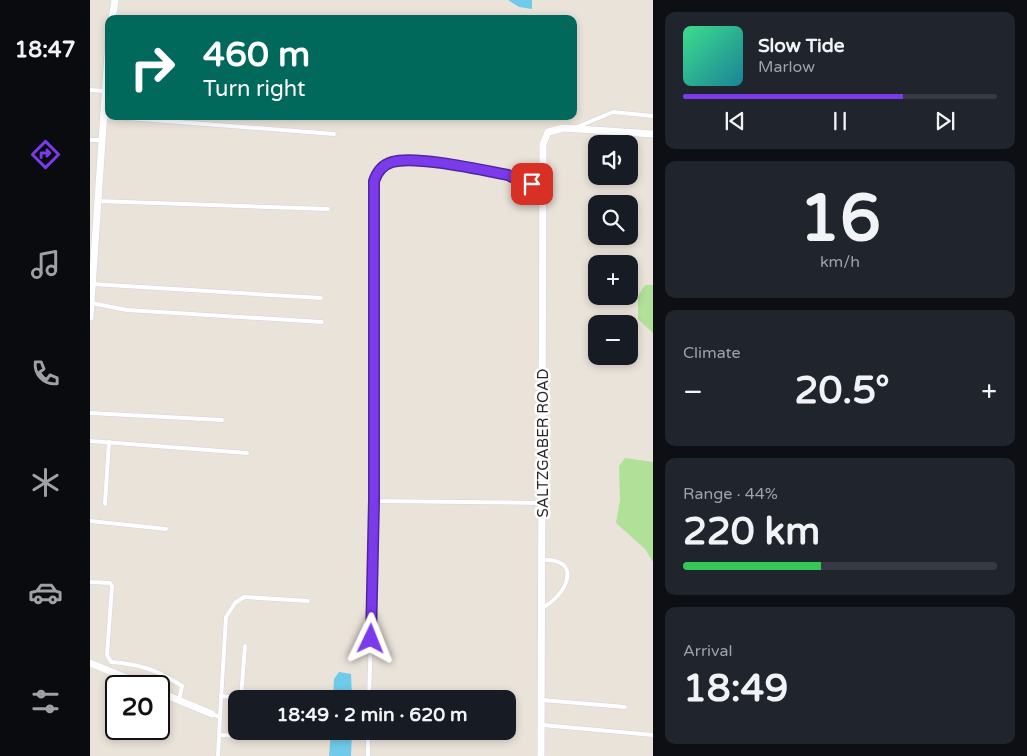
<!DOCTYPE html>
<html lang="en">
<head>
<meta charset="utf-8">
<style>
	body { margin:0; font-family:"Varela Round",sans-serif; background:#20242c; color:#f1f3f6; height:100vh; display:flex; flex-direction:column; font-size:19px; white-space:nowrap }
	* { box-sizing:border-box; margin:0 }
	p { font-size:16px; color:#9ea1a6 }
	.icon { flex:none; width:28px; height:28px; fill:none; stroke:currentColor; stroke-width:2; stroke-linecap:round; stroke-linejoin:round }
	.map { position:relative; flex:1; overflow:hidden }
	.side { display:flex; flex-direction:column; gap:12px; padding:12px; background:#0d0f14; width:374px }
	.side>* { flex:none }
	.hud { position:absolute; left:15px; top:15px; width:472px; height:105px; border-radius:10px; box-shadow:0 2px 8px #0003; background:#00695c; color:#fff; overflow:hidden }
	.tools { position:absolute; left:498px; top:135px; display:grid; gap:10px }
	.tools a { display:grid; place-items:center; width:50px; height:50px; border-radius:10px; background:#171b24; box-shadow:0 2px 8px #0003; font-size:25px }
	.speed { position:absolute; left:15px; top:675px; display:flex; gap:10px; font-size:25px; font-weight:700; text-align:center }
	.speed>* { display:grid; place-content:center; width:65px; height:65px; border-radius:50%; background:#171b24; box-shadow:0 2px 8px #0003; line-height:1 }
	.speed .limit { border:2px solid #111; border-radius:8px; background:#fff; color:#111 }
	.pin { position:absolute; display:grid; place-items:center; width:42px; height:42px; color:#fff; margin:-21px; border-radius:10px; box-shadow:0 2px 8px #0006 }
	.me { position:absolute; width:55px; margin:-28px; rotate:2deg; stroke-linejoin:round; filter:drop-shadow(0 0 4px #0008) }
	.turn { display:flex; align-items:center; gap:18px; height:105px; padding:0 15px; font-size:22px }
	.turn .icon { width:65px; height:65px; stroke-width:2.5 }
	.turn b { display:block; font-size:35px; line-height:42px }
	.big { font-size:38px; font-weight:800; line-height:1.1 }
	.side .card { flex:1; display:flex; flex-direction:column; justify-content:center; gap:8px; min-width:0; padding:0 18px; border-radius:10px; background:#20242c }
	.side .dial { align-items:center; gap:0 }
	.dial b { font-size:65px; line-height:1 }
	.song { display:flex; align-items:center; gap:15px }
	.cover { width:60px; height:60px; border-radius:8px; background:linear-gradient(135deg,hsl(150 70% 55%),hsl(190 70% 35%)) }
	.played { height:5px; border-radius:2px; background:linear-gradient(90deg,#7c3aed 70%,#363941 70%) }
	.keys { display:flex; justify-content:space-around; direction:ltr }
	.heat { display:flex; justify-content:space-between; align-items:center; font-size:28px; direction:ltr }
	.charge { height:8px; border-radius:4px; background:linear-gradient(90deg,#34c759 44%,#363941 0) }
	.trip { position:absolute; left:138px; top:690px; width:288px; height:50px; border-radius:10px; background:#171b24; box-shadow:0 2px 8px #0003; font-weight:800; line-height:50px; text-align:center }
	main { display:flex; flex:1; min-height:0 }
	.menu { display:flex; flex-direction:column; width:90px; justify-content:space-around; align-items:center; background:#090b0e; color:#9ea1a6 }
	.menu .icon { width:35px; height:35px }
	.menu .selected { color:#7c3aed }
	.menu b { font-size:22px; color:#f1f3f6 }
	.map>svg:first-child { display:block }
	.green { fill:#b1e098 }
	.water { fill:#70cbea }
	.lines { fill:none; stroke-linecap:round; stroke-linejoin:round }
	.lane-casing { stroke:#d0d3e1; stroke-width:5 }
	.street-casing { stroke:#d0d3e1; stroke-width:8 }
	.lane { stroke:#fff; stroke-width:4 }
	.street { stroke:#fff; stroke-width:7 }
	.route-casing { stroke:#51269a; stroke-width:12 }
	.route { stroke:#7c3aed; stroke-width:9 }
	.labels { text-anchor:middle; stroke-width:5; stroke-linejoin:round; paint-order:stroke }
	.street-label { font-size:15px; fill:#282828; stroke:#fff }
</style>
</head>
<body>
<main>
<nav class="menu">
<b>18:47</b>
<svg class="icon selected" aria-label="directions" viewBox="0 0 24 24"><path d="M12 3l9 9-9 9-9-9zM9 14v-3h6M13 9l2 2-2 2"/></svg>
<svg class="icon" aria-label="music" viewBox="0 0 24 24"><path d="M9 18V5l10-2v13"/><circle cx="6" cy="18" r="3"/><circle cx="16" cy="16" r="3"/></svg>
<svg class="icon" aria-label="phone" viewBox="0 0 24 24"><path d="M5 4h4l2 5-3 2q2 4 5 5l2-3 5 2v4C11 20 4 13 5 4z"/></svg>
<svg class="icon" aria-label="climate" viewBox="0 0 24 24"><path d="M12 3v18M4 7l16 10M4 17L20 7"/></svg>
<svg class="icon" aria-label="car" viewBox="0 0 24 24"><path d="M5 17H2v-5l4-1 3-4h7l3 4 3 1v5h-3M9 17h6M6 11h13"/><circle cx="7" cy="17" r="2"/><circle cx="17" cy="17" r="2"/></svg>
<svg class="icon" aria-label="filters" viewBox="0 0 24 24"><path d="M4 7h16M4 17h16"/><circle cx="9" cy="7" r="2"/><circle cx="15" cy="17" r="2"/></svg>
</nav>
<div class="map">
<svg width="564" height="756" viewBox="0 0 564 756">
	<rect width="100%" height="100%" fill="#eae3da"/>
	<g class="green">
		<path d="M555,285H563V333L548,319V296Z"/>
		<path d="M535,458L563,462V562L555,549L526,523L530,500L529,466Z"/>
	</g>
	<g class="water">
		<path d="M418,0H442V9L429,7Z"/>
		<path d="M249,672L261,674L262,699H243L244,679Z"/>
		<path d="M241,731H262L261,756H239Z"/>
	</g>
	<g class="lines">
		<g class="lane-casing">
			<g id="lane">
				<path d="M0,90L14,91"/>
				<path d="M12,116L244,134"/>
				<path d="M487,127L523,112L564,116"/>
				<path d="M0,140H11"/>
				<path d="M7,201L238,209"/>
				<path d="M2,284L231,298"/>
				<path d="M1,303L37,310L232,322"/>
				<path d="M0,413L132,420"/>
				<path d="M0,441L157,453"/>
				<path d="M452,503L285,501L284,181C287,172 292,166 302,162C325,155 392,170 418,175L428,180L453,184"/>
				<path d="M15,504L19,442"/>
				<path d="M0,521L76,529"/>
				<path d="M0,582L20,583L22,586L17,655L21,662C50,664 67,670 92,686L89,700"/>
				<path d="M452,608C477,595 494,558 452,560"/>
				<path d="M131,696L151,698"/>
				<path d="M151,697L155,646"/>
				<path d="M279,699L285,501"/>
				<path d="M452,700L535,707"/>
				<path d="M122,714L130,717L128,756"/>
				<path d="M130,717L136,617L145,603L154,597L218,601"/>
				<path d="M452,725L564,735"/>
				<path d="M130,735L154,736"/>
				<path d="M278,756V731"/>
			</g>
		</g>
		<g class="street-casing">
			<g id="street">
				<path d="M22,19L25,0"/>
				<path d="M0,317L19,39"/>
				<path d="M0,663L56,686"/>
				<path d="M69,692L122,714"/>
				<path d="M451,756L453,144L458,132L473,128L564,134"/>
			</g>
		</g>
		<use href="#lane" class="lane"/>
		<use href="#street" class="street"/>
	</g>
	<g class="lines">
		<g class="route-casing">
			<path id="route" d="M281,639L284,500V181C287,172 292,165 302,162C325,155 392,170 418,175L428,180L442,184"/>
		</g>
		<use href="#route" class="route"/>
	</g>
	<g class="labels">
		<g class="street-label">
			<text transform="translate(453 443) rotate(-90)" y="5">SALTZGABER ROAD</text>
		</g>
	</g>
</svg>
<div class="tools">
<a><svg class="icon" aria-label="sound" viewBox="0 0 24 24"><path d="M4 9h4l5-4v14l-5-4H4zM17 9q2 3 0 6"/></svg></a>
<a><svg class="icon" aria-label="search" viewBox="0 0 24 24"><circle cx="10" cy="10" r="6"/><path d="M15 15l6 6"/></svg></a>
<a>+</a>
<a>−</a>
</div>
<div class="speed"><div class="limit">20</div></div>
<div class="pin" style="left:442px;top:184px;background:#d93025"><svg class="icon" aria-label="arrive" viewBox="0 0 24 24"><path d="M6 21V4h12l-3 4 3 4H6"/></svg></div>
<svg class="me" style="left:281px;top:639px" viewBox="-20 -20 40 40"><path d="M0-17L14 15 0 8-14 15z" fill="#7c3aed" stroke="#fff" stroke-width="4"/></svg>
<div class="trip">18:49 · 2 min · 620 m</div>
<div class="hud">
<div class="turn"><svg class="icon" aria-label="right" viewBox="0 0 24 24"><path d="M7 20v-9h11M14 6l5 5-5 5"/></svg><div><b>460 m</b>Turn right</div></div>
</div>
</div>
<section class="side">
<div class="card">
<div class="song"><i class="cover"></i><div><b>Slow Tide</b><p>Marlow</p></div></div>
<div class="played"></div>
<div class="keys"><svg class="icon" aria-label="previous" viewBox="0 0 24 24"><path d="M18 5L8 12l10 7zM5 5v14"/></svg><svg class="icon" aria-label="pause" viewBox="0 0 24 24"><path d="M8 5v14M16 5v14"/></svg><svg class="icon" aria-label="next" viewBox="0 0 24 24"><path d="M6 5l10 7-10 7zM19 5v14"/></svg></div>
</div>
<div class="card dial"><b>16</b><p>km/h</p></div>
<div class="card"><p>Climate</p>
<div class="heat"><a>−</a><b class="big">20.5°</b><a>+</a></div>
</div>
<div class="card"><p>Range · 44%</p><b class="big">220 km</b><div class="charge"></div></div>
<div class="card"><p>Arrival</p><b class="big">18:49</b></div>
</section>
</main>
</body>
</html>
